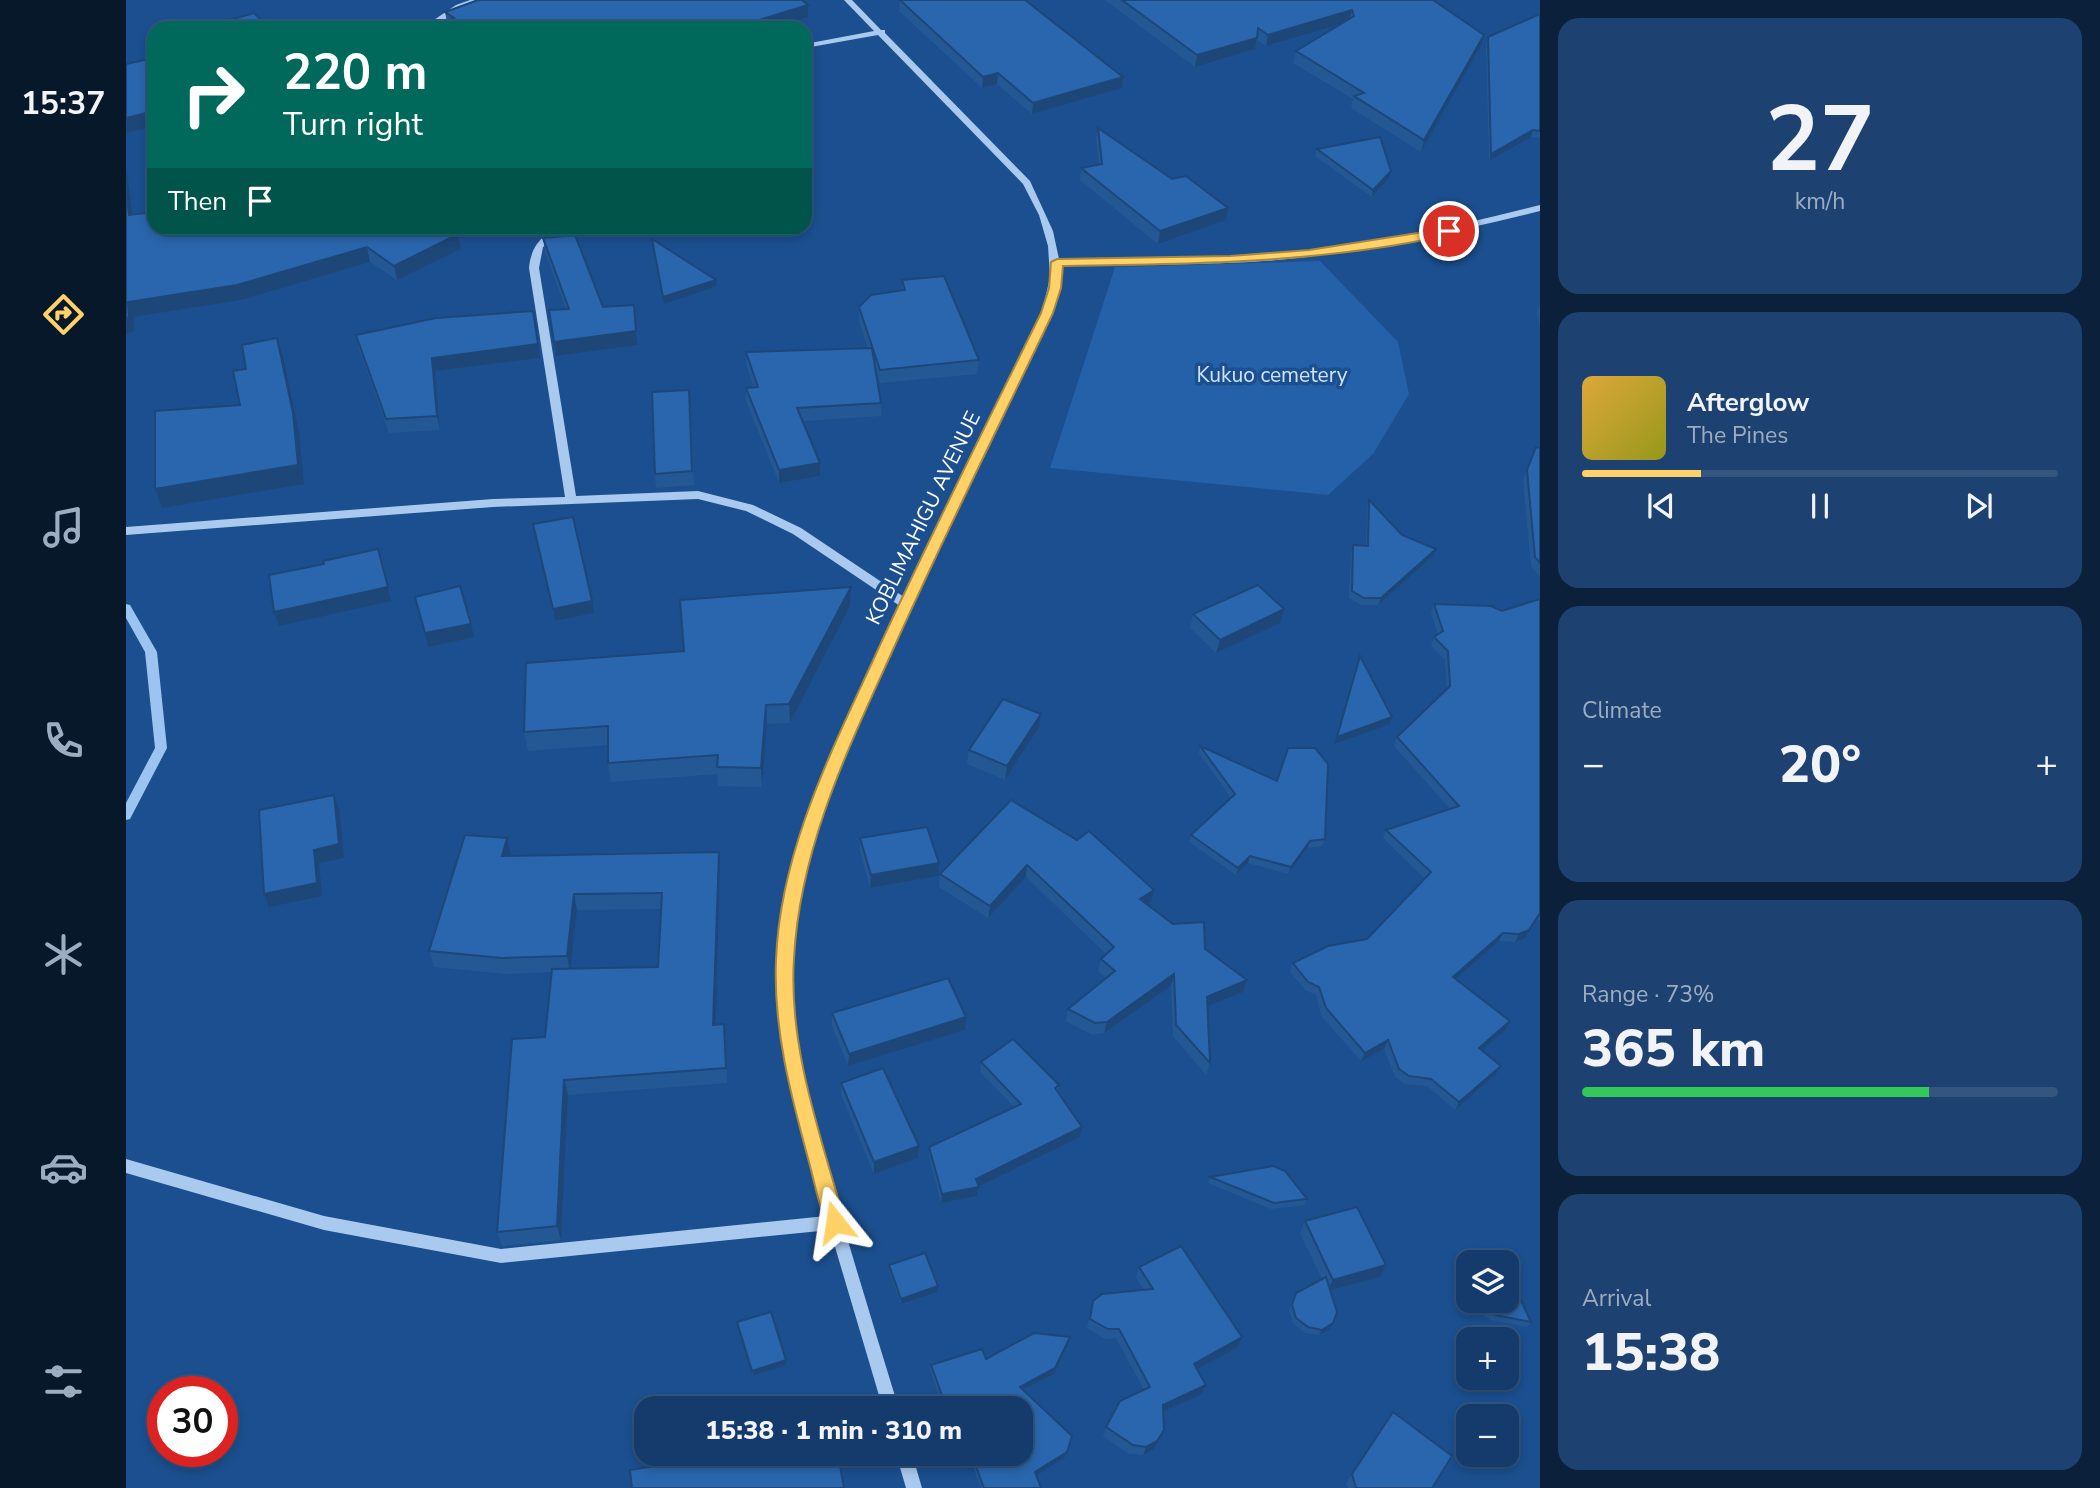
<!DOCTYPE html>
<html lang="en">
<head>
<meta charset="utf-8">
<style>
	body { margin:0; font-family:"Nunito Sans",sans-serif; background:#1d4271; color:#f1f3f6; height:100vh; display:flex; flex-direction:column; font-size:26px; white-space:nowrap }
	* { box-sizing:border-box; margin:0 }
	p { font-size:23px; color:#9dadc1 }
	.icon { flex:none; width:38px; height:38px; fill:none; stroke:currentColor; stroke-width:2; stroke-linecap:round; stroke-linejoin:round }
	.map { position:relative; flex:1; overflow:hidden }
	.panel { display:flex; flex-direction:column; gap:18px; padding:18px; background:#0b203b; width:560px }
	.panel>* { flex:none }
	.banner { position:absolute; left:21px; top:21px; width:665px; height:214px; border-radius:21px; box-shadow:0 4px 10px #0003,0 0 0 2px #33557e; background:#00695c; color:#fff; overflow:hidden }
	.fabs { position:absolute; left:1330px; top:1250px; display:grid; gap:14px }
	.fabs a { display:grid; place-items:center; width:63px; height:63px; border-radius:14px; background:#143b6b; box-shadow:0 4px 10px #0003,0 0 0 2px #33557e; font-size:35px }
	.speed { position:absolute; left:21px; top:1376px; display:flex; gap:14px; font-size:35px; font-weight:700; text-align:center }
	.speed>* { display:grid; place-content:center; width:91px; height:91px; border-radius:50%; background:#143b6b; box-shadow:0 4px 10px #0003,0 0 0 2px #33557e; line-height:1 }
	.speed .limit { border:10px solid #d22; background:#fff; color:#111 }
	.pin { position:absolute; display:grid; place-items:center; width:60px; height:60px; color:#fff; margin:-30px; border:4px solid #fff; border-radius:50%; box-shadow:0 2px 7px #0007 }
	.me { position:absolute; width:77px; margin:-38px; rotate:345deg; stroke-linejoin:round; filter:drop-shadow(0 0 5px #0008) }
	.turn { display:flex; align-items:center; gap:24px; height:147px; padding:0 21px; font-size:32px }
	.turn .icon { width:91px; height:91px; stroke-width:2.5 }
	.turn b { display:block; font-size:49px; line-height:60px }
	.then { display:flex; align-items:center; height:66px; padding:0 21px; background:#0003; gap:14px; font-size:26px }
	.big { font-size:52px; font-weight:800; line-height:1.1 }
	.panel .tile { flex:1; display:flex; flex-direction:column; justify-content:center; gap:10px; min-width:0; padding:0 24px; border-radius:21px; background:#1d4271 }
	.panel .dial { align-items:center; gap:0 }
	.dial b { font-size:91px; line-height:1 }
	.song { display:flex; align-items:center; gap:21px }
	.cover { width:84px; height:84px; border-radius:10px; background:linear-gradient(135deg,hsl(40 70% 55%),hsl(60 70% 35%)) }
	.played { height:7px; border-radius:4px; background:linear-gradient(90deg,#ffd166 25%,#33557e 25%) }
	.keys { display:flex; justify-content:space-around; direction:ltr }
	.heat { display:flex; justify-content:space-between; align-items:center; font-size:38px; direction:ltr }
	.charge { height:10px; border-radius:5px; background:linear-gradient(90deg,#34c759 73%,#33557e 0) }
	.trip { position:absolute; left:508px; top:1396px; width:399px; height:70px; border-radius:21px; background:#143b6b; box-shadow:0 4px 10px #0003,0 0 0 2px #33557e; font-weight:800; line-height:70px; text-align:center }
	main { display:flex; flex:1; min-height:0 }
	.dock { display:flex; flex-direction:column; width:126px; justify-content:space-around; align-items:center; background:#08182b; color:#9dadc1 }
	.dock .icon { width:49px; height:49px }
	.dock .current { color:#ffd166 }
	.dock b { font-size:32px; color:#f1f3f6 }
	.map>svg:first-child { display:block }
	.green { fill:#2461a8 }
	.lines { fill:none; stroke-linecap:round; stroke-linejoin:round }
	.stream { fill:#9cc4f0; fill-rule:evenodd }
	.minor { fill:#a9c9ee; fill-rule:evenodd }
	.wall { fill:#245895; fill-rule:evenodd }
	.shaded-wall { fill:#1d4779 }
	.building { fill:#2a66ad; stroke:#1d4779; stroke-width:2 }
	.route { fill:#ffd166; stroke:#a68842; stroke-width:2 }
	.labels { text-anchor:middle; stroke-width:7; stroke-linejoin:round; paint-order:stroke }
	.park-label { font-size:21px; fill:#cfe3fa; stroke:#1b4f8f }
	.street-label { font-size:21px; fill:#fff; stroke:#1b4f8f }
</style>
</head>
<body>
<main>
<nav class="dock">
<b>15:37</b>
<svg class="icon current" aria-label="directions" viewBox="0 0 24 24"><path d="M12 3l9 9-9 9-9-9zM9 14v-3h6M13 9l2 2-2 2"/></svg>
<svg class="icon" aria-label="music" viewBox="0 0 24 24"><path d="M9 18V5l10-2v13"/><circle cx="6" cy="18" r="3"/><circle cx="16" cy="16" r="3"/></svg>
<svg class="icon" aria-label="phone" viewBox="0 0 24 24"><path d="M5 4h4l2 5-3 2q2 4 5 5l2-3 5 2v4C11 20 4 13 5 4z"/></svg>
<svg class="icon" aria-label="climate" viewBox="0 0 24 24"><path d="M12 3v18M4 7l16 10M4 17L20 7"/></svg>
<svg class="icon" aria-label="car" viewBox="0 0 24 24"><path d="M5 17H2v-5l4-1 3-4h7l3 4 3 1v5h-3M9 17h6M6 11h13"/><circle cx="7" cy="17" r="2"/><circle cx="17" cy="17" r="2"/></svg>
<svg class="icon" aria-label="filters" viewBox="0 0 24 24"><path d="M4 7h16M4 17h16"/><circle cx="9" cy="7" r="2"/><circle cx="15" cy="17" r="2"/></svg>
</nav>
<div class="map">
<svg width="1414" height="1488" viewBox="0 0 1414 1488">
	<rect width="100%" height="100%" fill="#1b4f8f"/>
	<path class="green" d="M1194,261L1272,342L1283,394L1247,454L1202,495L924,468L989,267Z"/>
	<g class="lines">
		<path class="stream" d="M0,604L4,605L31,652L41,748L4,819L0,820V803L29,748L19,652L0,618Z"/>
		<g class="minor">
			<path d="M344,0H355L336,9L305,28H296L330,5Z"/>
			<path d="M718,0H726L755,30H759V33L904,181L927,231L933,259C1006,259 1079,261 1152,254C1241,247 1328,227 1414,205V211C1328,232 1241,252 1152,260C1079,266 1006,264 933,265L931,294L926,313C876,421 821,527 772,635C716,756 655,883 667,1020C671,1062 684,1104 695,1145C719,1234 746,1321 773,1409H757L704,1230L375,1263L198,1230L0,1173V1159L198,1216L375,1249L700,1216C682,1153 658,1084 653,1019C641,873 712,734 774,606L667,534L620,511L572,499L367,507L0,535V527L367,499L439,497L403,268C405,244 420,228 445,228L417,247L413,268L450,496L572,491L627,505L675,528L778,597L916,313L924,277L922,246L913,215L897,184L752,35L679,48V44L748,31Z"/>
			<path d="M770,1454H786L796,1488H780Z"/>
		</g>
	</g>
	<g class="wall">
		<path d="M774,0L996,88L906,114L871,84L856,88L773,11Z"/>
		<path d="M979,0H1307L1355,46L1295,152L1225,108L1227,99L1167,63L1170,51L1216,24L1140,46L1131,40L1129,49L1069,67Z"/>
		<path d="M319,12L682,17L321,22Z"/>
		<path d="M1414,14V138L1405,137L1363,161L1360,44L1362,37Z"/>
		<path d="M972,128L1100,220L1032,244L954,180L955,168L973,165L970,139Z"/>
		<path d="M1191,149L1263,178L1246,197L1189,156Z"/>
		<path d="M0,162L6,215L332,234L335,249L271,280L244,262L115,300L8,317V331L0,334Z"/>
		<path d="M417,238L477,307L508,305L512,345L430,356L423,310L440,309L419,251Z"/>
		<path d="M776,280L853,360L851,374L754,383L750,372L755,403V416L677,421L694,463V476L653,483L620,401V388L628,387L620,365V352L742,348L733,321V307L776,290Z"/>
		<path d="M1414,304V327L1411,312Z"/>
		<path d="M230,335L414,358L309,371L314,430L263,433L233,349Z"/>
		<path d="M564,404L568,485L530,488L529,474Z"/>
		<path d="M1410,447L1414,448V577L1405,566L1397,479Z"/>
		<path d="M1243,500L1276,535L1307,556L1252,605H1235L1223,598L1225,552L1227,545L1240,546L1241,507Z"/>
		<path d="M407,524L468,613L429,621Z"/>
		<path d="M725,587L724,606L664,723L641,724L636,787L592,786L591,774L485,782L482,763V745L402,751L398,732L558,651Z"/>
		<path d="M1414,599V921L1411,919L1399,938L1389,942L1373,941L1330,979L1379,1030L1356,1050L1370,1074L1329,1110L1301,1086L1279,1084L1269,1077L1258,1049L1235,1061L1196,1017L1190,995L1179,990L1164,972L1167,963L1241,939L1299,879L1257,838L1260,830L1324,809L1268,746L1271,737L1321,690L1319,660L1305,646L1308,637L1312,634L1305,613L1308,604L1376,611Z"/>
		<path d="M1067,614L1154,623L1090,653L1064,628Z"/>
		<path d="M915,714L913,727L879,780L841,764L843,750Z"/>
		<path d="M1074,746L1199,839L1196,846L1181,848L1162,874L1122,863L1110,875L1063,842L1065,835L1105,798L1073,753Z"/>
		<path d="M885,800L1025,902L1021,905L1079,949L1117,992L1081,1007L1084,1063L1080,1075L1047,1036L1045,986L978,1033L966,1035L940,1021L942,1009L980,978L972,971L975,959L980,954L900,877L862,918L813,887L814,874Z"/>
		<path d="M734,838L812,876L744,888L734,852Z"/>
		<path d="M385,854L384,856L594,868L589,1025L599,1040L601,1083L442,1095L435,1240L376,1246L371,1232L419,1037L426,972L380,974L308,967L303,951ZM535,909L532,967L444,968L451,910Z"/>
		<path d="M706,1013L839,1030L722,1066L706,1026Z"/>
		<path d="M855,1062L933,1085L932,1091L956,1127L954,1137L852,1187L851,1196L815,1203L803,1156V1147L888,1107L854,1072Z"/>
		<path d="M715,1083L793,1146L792,1158L748,1174L715,1095Z"/>
		<path d="M1084,1177L1181,1199L1179,1205L1145,1209L1082,1183Z"/>
		<path d="M1179,1221L1260,1265L1254,1277L1204,1290L1207,1323L1204,1329L1193,1335L1179,1333L1167,1323L1163,1310L1170,1293L1196,1279L1174,1233Z"/>
		<path d="M763,1265L811,1292L775,1304L763,1270Z"/>
		<path d="M1013,1267L1116,1337L1112,1347L1071,1369L1080,1385L1076,1394L1037,1412L1038,1430L1034,1438L1028,1449L1017,1455L1003,1454L977,1436L980,1427L1018,1390L990,1338L979,1339L961,1328L967,1301L1018,1290L1010,1277Z"/>
		<path d="M1349,1300H1381L1405,1322L1401,1327L1365,1320L1353,1312Z"/>
		<path d="M611,1322L660,1360V1365L627,1376L612,1327Z"/>
		<path d="M944,1337L942,1343L928,1374L898,1390L939,1457L910,1475L915,1488H855L848,1469L841,1471L835,1454H894V1409H818L804,1370L805,1365L860,1359Z"/>
		<path d="M1267,1412L1306,1488H1222L1220,1483Z"/>
	</g>
	<g class="shaded-wall">
		<path d="M682,5V17L647,28H607Z"/>
		<path d="M1226,10L1223,22L1140,46L1142,35Z"/>
		<path d="M1358,35L1355,46L1295,152L1298,140Z"/>
		<path d="M1131,38L1129,49L1069,67L1071,55Z"/>
		<path d="M872,73L871,84L856,88L857,77Z"/>
		<path d="M997,77L996,88L906,114L907,103Z"/>
		<path d="M28,111V126L0,133V118Z"/>
		<path d="M1407,130L1405,137L1363,161L1365,154Z"/>
		<path d="M0,162L8,229L3,215L0,190Z"/>
		<path d="M1265,171L1263,178L1246,197L1247,190Z"/>
		<path d="M1102,208L1100,220L1032,244L1034,231Z"/>
		<path d="M332,234L335,249L271,280L268,266Z"/>
		<path d="M241,247L244,262L115,300L8,317V331L0,334V318L2,302Z"/>
		<path d="M590,280L591,286L538,304L537,297Z"/>
		<path d="M510,331L512,345L430,356L428,342Z"/>
		<path d="M151,338L157,357L173,432L178,484L36,508L29,489L172,465Z"/>
		<path d="M412,344L414,358L309,371L314,430L311,416L306,358Z"/>
		<path d="M694,463V476L653,483V470Z"/>
		<path d="M252,549L265,601L153,626L148,612Z"/>
		<path d="M1310,549L1307,556L1252,605L1255,598Z"/>
		<path d="M725,587L724,606L664,723L663,704Z"/>
		<path d="M466,601L468,613L429,621L427,609Z"/>
		<path d="M1158,609L1154,623L1090,653L1094,640Z"/>
		<path d="M345,624L348,637L302,647L299,633Z"/>
		<path d="M640,705L641,724L636,787L635,768Z"/>
		<path d="M915,714L913,727L879,780L881,766Z"/>
		<path d="M1266,717L1264,724L1208,744L1211,737Z"/>
		<path d="M208,795L213,808L218,858L193,863L196,896L143,907L138,894Z"/>
		<path d="M381,838L385,854L380,872L376,856Z"/>
		<path d="M1184,841L1181,848L1162,874L1165,867Z"/>
		<path d="M593,852L594,868L589,1041L587,1025Z"/>
		<path d="M1124,856L1122,863L1110,875L1112,868Z"/>
		<path d="M813,863L812,876L744,888L745,875Z"/>
		<path d="M901,865L900,877L862,918L864,906Z"/>
		<path d="M1028,890L1025,902L1012,911L1014,899Z"/>
		<path d="M448,894L451,910L444,972L441,956Z"/>
		<path d="M1414,913L1399,938L1389,942L1393,934Z"/>
		<path d="M1377,933L1373,941L1323,985L1327,977Z"/>
		<path d="M1048,974L1045,986L978,1033L981,1022Z"/>
		<path d="M1121,980L1117,992L1078,1008L1081,997Z"/>
		<path d="M840,1017L839,1030L722,1066L723,1054Z"/>
		<path d="M1384,1021L1379,1030L1349,1056L1353,1048Z"/>
		<path d="M1262,1040L1258,1049L1235,1061L1239,1053Z"/>
		<path d="M1375,1066L1370,1074L1329,1110L1333,1102Z"/>
		<path d="M438,1080L442,1095L435,1240L431,1226Z"/>
		<path d="M956,1127L954,1137L852,1187L851,1196L815,1203L816,1194L850,1179Z"/>
		<path d="M793,1146L792,1158L748,1174V1162Z"/>
		<path d="M1260,1265L1254,1277L1201,1291L1207,1280Z"/>
		<path d="M812,1286L811,1292L775,1304V1299Z"/>
		<path d="M1207,1323L1204,1329L1193,1335L1196,1330Z"/>
		<path d="M944,1337L942,1343L928,1374L893,1392L894,1387Z"/>
		<path d="M1116,1337L1112,1347L1064,1373L1068,1364Z"/>
		<path d="M660,1360V1365L627,1376L626,1371Z"/>
		<path d="M1080,1385L1076,1394L1034,1413L1037,1405Z"/>
		<path d="M1038,1430L1028,1449L1017,1455L1020,1447Z"/>
		<path d="M946,1436L939,1457L908,1477L909,1472Z"/>
		<path d="M849,1464L848,1469L841,1471L842,1466Z"/>
	</g>
	<g class="building">
		<path d="M352,0H676L682,5L607,28H308L328,18L319,12Z"/>
		<path d="M774,0H899L997,77L907,103L872,73L857,77Z"/>
		<path d="M996,0H1307L1358,35L1298,140L1228,96L1238,93L1170,51L1228,16L1226,10L1142,35L1132,28L1131,38L1071,55Z"/>
		<path d="M128,13L143,28H76Z"/>
		<path d="M1414,14V131L1407,130L1365,154L1362,37Z"/>
		<path d="M28,58V111L0,118V64Z"/>
		<path d="M972,128L1046,179L1060,176L1102,208L1034,231L955,168L976,164Z"/>
		<path d="M1254,137L1265,171L1247,190L1191,149Z"/>
		<path d="M0,190L3,215L28,212V228H321L332,234L268,266L241,247L111,285L2,302L3,317L0,318Z"/>
		<path d="M449,235L477,307L508,305L510,331L428,342L423,310L443,309L417,238Z"/>
		<path d="M526,239L590,280L537,297Z"/>
		<path d="M818,276L853,360L754,370L733,307L745,295L779,290L776,280Z"/>
		<path d="M407,311L412,344L306,358L311,416L260,419L230,335L310,318Z"/>
		<path d="M151,338L167,413L172,465L29,489V411L114,405L107,371L120,369L116,345Z"/>
		<path d="M746,348L755,403L671,408L694,463L653,470L620,388L632,387L620,352Z"/>
		<path d="M563,390L566,471L529,474L526,392Z"/>
		<path d="M1410,447L1414,448V563L1409,557L1401,470Z"/>
		<path d="M1243,500L1276,535L1310,549L1255,598H1238L1226,591L1227,545L1242,546Z"/>
		<path d="M447,517L466,601L427,609L407,524Z"/>
		<path d="M252,549L262,587L148,612L143,575L198,564L197,561Z"/>
		<path d="M1132,585L1158,609L1094,640L1067,614Z"/>
		<path d="M334,586L345,624L299,633L289,597Z"/>
		<path d="M725,587L663,704L640,705L635,768L591,767L592,755L482,763V726L398,732L400,663L558,651L554,600Z"/>
		<path d="M1414,599V913L1403,930L1393,934L1377,933L1327,977L1384,1021L1353,1048L1375,1066L1333,1102L1305,1079L1283,1076L1273,1069L1262,1040L1239,1053L1200,1008L1193,987L1182,982L1167,963L1202,946L1241,939L1305,872L1260,830L1333,806L1271,737L1324,686L1322,651L1308,637L1317,631L1308,604L1365,606L1376,611Z"/>
		<path d="M1234,656L1266,717L1211,737Z"/>
		<path d="M877,699L915,714L881,766L843,750Z"/>
		<path d="M1074,746L1151,781L1162,748H1189L1202,764L1199,839L1184,841L1165,867L1124,856L1112,868L1065,835L1109,794Z"/>
		<path d="M208,795L213,844L188,850L191,883L138,894L133,810Z"/>
		<path d="M885,800L951,840L963,831L1028,890L1014,899L1047,924L1078,922L1079,949L1121,980L1081,997L1084,1063L1050,1025L1048,974L981,1022L969,1023L942,1009L989,971L975,959L988,947L901,865L864,906L814,874Z"/>
		<path d="M801,827L813,863L745,875L734,838Z"/>
		<path d="M339,835L381,838L376,856L593,852L587,1025L598,1024L600,1068L438,1080L431,1226L371,1232L386,1039L419,1037L426,969L532,967L536,893L448,894L441,956L376,958L303,951Z"/>
		<path d="M822,978L840,1017L723,1054L706,1013Z"/>
		<path d="M887,1039L933,1085L929,1088L956,1127L850,1179L853,1187L816,1194L803,1147L895,1104L855,1062Z"/>
		<path d="M757,1068L793,1146L748,1162L715,1083Z"/>
		<path d="M1147,1166L1159,1171L1181,1199L1148,1203L1084,1177Z"/>
		<path d="M1231,1207L1260,1265L1207,1280L1179,1221Z"/>
		<path d="M1055,1246L1116,1337L1068,1364L1080,1385L1037,1405L1038,1430L1031,1441L1020,1447L1007,1445L980,1427L994,1401L1024,1387L993,1329H982L964,1319L967,1301L976,1294L1027,1289L1013,1267Z"/>
		<path d="M799,1253L812,1286L775,1299L763,1265Z"/>
		<path d="M1200,1277L1211,1312L1207,1323L1196,1330L1182,1327L1170,1318L1166,1305L1170,1293Z"/>
		<path d="M1381,1282L1389,1288L1405,1322L1369,1315L1357,1307L1355,1300H1381Z"/>
		<path d="M645,1312L660,1360L626,1371L611,1322Z"/>
		<path d="M908,1333L944,1337L929,1368L894,1387L946,1436L941,1452L909,1472L915,1488H858L849,1464L842,1466L838,1454H894V1409H821L805,1365L856,1349L860,1359Z"/>
		<path d="M1267,1412L1326,1456L1306,1488H1230L1226,1474Z"/>
		<path d="M604,1454H712L718,1488H506L504,1470Z"/>
	</g>
	<path class="route" d="M1323,228L1329,231L1327,234C1199,263 1068,264 937,266L935,288L927,313C873,426 817,538 766,652C721,751 674,848 668,958C662,1047 695,1137 719,1222L716,1228L709,1231L702,1228C693,1208 689,1184 683,1162C665,1096 647,1029 650,960C654,852 705,752 749,656C802,540 859,427 915,313L923,288L925,262L931,259L1104,256L1183,250Z"/>
	<g class="labels">
		<g class="park-label">
			<text x="1146" y="382">Kukuo cemetery</text>
		</g>
		<g class="street-label">
			<text transform="translate(797 518) rotate(-64)" y="7">KOBLIMAHIGU AVENUE</text>
		</g>
	</g>
</svg>
<div class="fabs">
<a><svg class="icon" aria-label="layers" viewBox="0 0 24 24"><path d="M12 4l9 5-9 5-9-5zM3 14l9 5 9-5"/></svg></a>
<a>+</a>
<a>−</a>
</div>
<div class="speed"><div class="limit">30</div></div>
<div class="pin" style="left:1323px;top:231px;background:#d93025"><svg class="icon" aria-label="arrive" viewBox="0 0 24 24"><path d="M6 21V4h12l-3 4 3 4H6"/></svg></div>
<svg class="me" style="left:709px;top:1222px" viewBox="-20 -20 40 40"><path d="M0-17L14 15 0 8-14 15z" fill="#ffd166" stroke="#fff" stroke-width="4"/></svg>
<div class="trip">15:38 · 1 min · 310 m</div>
<div class="banner">
<div class="turn"><svg class="icon" aria-label="right" viewBox="0 0 24 24"><path d="M7 20v-9h11M14 6l5 5-5 5"/></svg><div><b>220 m</b>Turn right</div></div>
<div class="then">Then<svg class="icon" aria-label="arrive" viewBox="0 0 24 24"><path d="M6 21V4h12l-3 4 3 4H6"/></svg></div>
</div>
</div>
<section class="panel">
<div class="tile dial"><b>27</b><p>km/h</p></div>
<div class="tile">
<div class="song"><i class="cover"></i><div><b>Afterglow</b><p>The Pines</p></div></div>
<div class="played"></div>
<div class="keys"><svg class="icon" aria-label="previous" viewBox="0 0 24 24"><path d="M18 5L8 12l10 7zM5 5v14"/></svg><svg class="icon" aria-label="pause" viewBox="0 0 24 24"><path d="M8 5v14M16 5v14"/></svg><svg class="icon" aria-label="next" viewBox="0 0 24 24"><path d="M6 5l10 7-10 7zM19 5v14"/></svg></div>
</div>
<div class="tile"><p>Climate</p>
<div class="heat"><a>−</a><b class="big">20°</b><a>+</a></div>
</div>
<div class="tile"><p>Range · 73%</p><b class="big">365 km</b><div class="charge"></div></div>
<div class="tile"><p>Arrival</p><b class="big">15:38</b></div>
</section>
</main>
</body>
</html>
